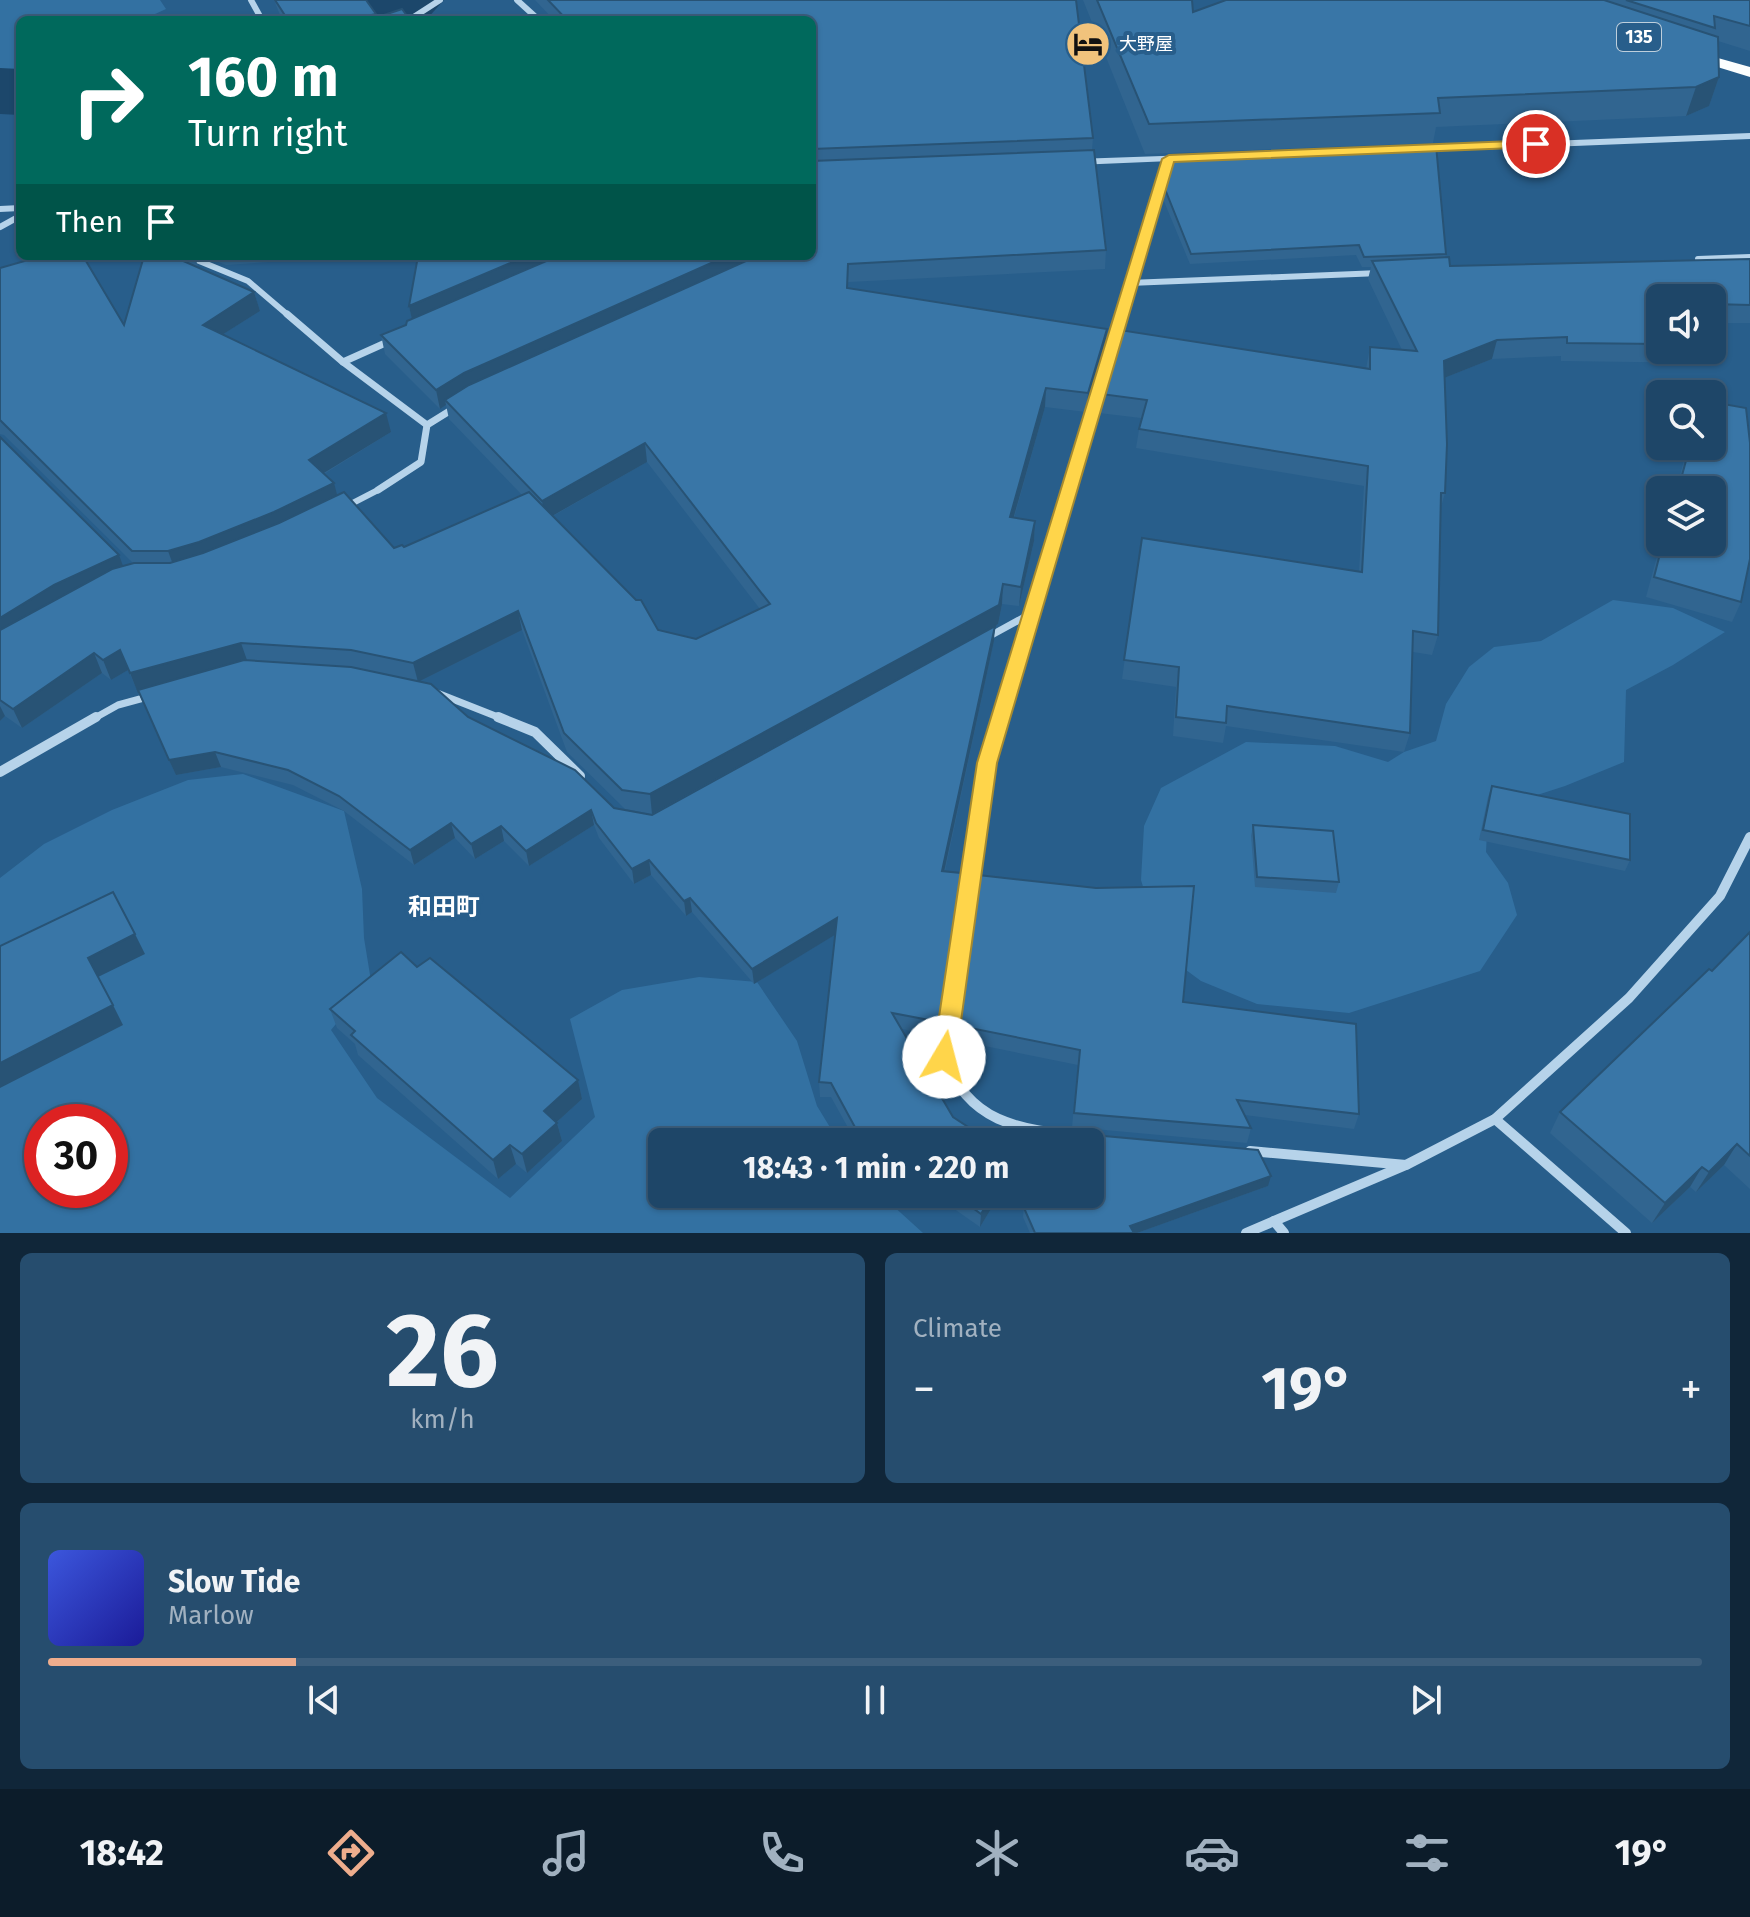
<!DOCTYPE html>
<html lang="en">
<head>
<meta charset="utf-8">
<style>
	body { margin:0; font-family:"Fira Sans","Noto Sans JP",sans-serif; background:#264d6e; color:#f1f3f6; height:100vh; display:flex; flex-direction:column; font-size:30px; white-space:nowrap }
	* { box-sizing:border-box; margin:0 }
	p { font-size:26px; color:#a1b1c0 }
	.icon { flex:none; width:44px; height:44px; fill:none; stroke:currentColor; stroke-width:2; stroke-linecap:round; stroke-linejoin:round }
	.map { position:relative; height:1233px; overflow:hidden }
	.sheet { display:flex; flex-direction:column; gap:20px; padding:20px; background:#102639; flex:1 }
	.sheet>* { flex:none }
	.banner { position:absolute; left:16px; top:16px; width:800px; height:244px; border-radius:12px; box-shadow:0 2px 6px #0004,0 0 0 2px #3c5e7c; background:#00695c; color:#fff; overflow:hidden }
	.tools { position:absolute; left:1646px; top:284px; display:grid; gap:16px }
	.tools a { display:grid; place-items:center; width:80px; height:80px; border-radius:12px; background:#1e4668; box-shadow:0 2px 6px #0004,0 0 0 2px #3c5e7c; font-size:40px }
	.speed { position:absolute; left:24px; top:1104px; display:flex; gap:16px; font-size:40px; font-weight:700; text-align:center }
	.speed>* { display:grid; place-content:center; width:104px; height:104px; border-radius:50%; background:#1e4668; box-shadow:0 2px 6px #0004,0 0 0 2px #3c5e7c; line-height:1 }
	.speed .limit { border:12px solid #d22; background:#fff; color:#111 }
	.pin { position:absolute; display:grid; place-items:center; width:68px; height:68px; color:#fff; margin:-34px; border:4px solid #fff; border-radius:50%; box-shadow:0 2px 8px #0007 }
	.me { position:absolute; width:88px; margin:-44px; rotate:8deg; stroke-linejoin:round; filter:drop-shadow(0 0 6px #0008) }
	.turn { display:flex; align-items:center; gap:28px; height:168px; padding:0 40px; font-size:36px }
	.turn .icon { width:104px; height:104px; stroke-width:2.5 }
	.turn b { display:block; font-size:56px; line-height:68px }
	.then { display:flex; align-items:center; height:76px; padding:0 40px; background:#0003; gap:16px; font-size:30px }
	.big { font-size:60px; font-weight:700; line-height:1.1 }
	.sheet .card { flex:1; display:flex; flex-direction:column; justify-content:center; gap:12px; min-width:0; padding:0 28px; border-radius:12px; background:#264d6e }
	.sheet .dial { align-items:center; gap:0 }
	.dial b { font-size:104px; line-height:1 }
	.song { display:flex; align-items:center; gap:24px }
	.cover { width:96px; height:96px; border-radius:12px; background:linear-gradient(135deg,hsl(230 70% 55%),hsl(240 70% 35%)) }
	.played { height:8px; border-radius:4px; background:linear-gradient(90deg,#eead8d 15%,#3c5e7c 15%) }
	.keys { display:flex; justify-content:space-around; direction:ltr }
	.heat { display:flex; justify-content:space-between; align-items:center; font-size:44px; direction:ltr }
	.sheet .tiles { flex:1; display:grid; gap:20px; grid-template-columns:1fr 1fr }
	.card:last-child { grid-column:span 2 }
	.trip { position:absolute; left:648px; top:1128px; width:456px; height:80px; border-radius:12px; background:#1e4668; box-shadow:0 2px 6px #0004,0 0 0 2px #3c5e7c; font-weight:700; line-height:80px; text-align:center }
	.menu { display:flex; height:128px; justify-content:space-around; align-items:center; background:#0c1c2a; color:#a1b1c0 }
	.menu .icon { width:56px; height:56px }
	.menu .current { color:#eead8d }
	.menu b { font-size:36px; color:#f1f3f6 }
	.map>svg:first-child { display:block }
	.green { fill:#3371a2; fill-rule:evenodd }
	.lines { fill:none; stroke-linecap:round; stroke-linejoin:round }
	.river { fill:#1c476b; fill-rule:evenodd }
	.service { stroke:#b6d3ea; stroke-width:6 }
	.minor-far2 { stroke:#b6d3ea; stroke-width:6 }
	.minor-far1 { stroke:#b6d3ea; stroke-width:7 }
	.minor { stroke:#b6d3ea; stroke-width:10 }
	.tertiary { fill:#b6d3ea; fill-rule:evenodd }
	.trunk { fill:#fcfefe; fill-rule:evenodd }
	.wall { fill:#316590; fill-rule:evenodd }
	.shaded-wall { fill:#285375 }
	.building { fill:#3976a7; stroke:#285375; stroke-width:2 }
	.route { fill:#ffd54a; stroke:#a68a30; stroke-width:2 }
	.labels { text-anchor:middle; stroke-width:8; stroke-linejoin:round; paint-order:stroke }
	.shield { fill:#285e8b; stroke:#becfdc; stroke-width:2 }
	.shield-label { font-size:18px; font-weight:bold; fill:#fff }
	.far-poi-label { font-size:18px; fill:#fff; stroke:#285e8b; text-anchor:start }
	.quarter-label { font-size:24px; font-weight:bold; fill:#fff; stroke:#285e8b }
</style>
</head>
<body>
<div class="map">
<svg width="1750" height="1233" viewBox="0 0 1750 1233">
	<rect width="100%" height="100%" fill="#285e8b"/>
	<g class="green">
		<path d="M0,0H160L166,9L142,20H20V78L0,77Z"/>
		<path d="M1613,600L1673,608L1725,632L1673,665L1626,690L1624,762L1565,786L1488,811L1486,852L1508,883L1517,915L1480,971L1349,1013L1257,1004L1201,981L1163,953L1141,880L1144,826L1161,788L1246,742L1335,746L1388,762L1404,752L1436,741L1446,704L1469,667L1494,647L1541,641Z"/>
		<path d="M243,774L344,811L362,889L364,938L371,981L331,1030L377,1098L510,1198L595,1117L570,1019L622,990L699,977L757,982L797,1041L817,1106L839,1142H662V1194H880L923,1233H0V878L44,844L112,810L188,780ZM42,1122H110V1190H42Z"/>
	</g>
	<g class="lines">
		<g class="river">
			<path d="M362,0H444L426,20H344Z"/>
			<path d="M0,68L20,69V115L0,114Z"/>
		</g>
		<path class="service" d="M349,505L378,490"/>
		<g class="minor-far2">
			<path d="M251,0L262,20"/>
			<path d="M517,0L539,20"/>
			<path d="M409,20L440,0"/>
			<path d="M0,227L20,216"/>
			<path d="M187,256L248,281L289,316"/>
			<path d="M1698,259L1750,257"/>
			<path d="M1129,283L1380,273"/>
			<path d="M1122,316L1169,159"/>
		</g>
		<g class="minor-far1">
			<path d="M287,314L343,362"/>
			<path d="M392,340L343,362L427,425"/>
			<path d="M378,490L421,462L427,425L456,407"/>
			<path d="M988,637L1030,614"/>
			<path d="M432,691L503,719"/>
			<path d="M93,719L118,705L151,696"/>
			<path d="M1000,719L1122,314"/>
		</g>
		<g class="minor">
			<path d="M498,717L535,732L580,776"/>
			<path d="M1001,717L987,763L944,1057C969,1123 1017,1129 1081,1136"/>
			<path d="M0,772L96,717"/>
			<path d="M1495,1119L1626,1233"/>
			<path d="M1250,1151L1406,1165"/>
			<path d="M1274,1221L1284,1233"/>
			<path d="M1246,1233L1406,1165L1495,1119L1629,998L1720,896L1750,837"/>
		</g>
		<g class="tertiary">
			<path d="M1750,133V139L1420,152L1415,149L1420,146Z"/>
			<path d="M1191,155L1195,156V160L1076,165L1071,162L1076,159Z"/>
			<path d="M20,205V211L0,212V206Z"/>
		</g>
		<path class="trunk" d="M1693,51L1750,67V77L1688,58L1686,55Z"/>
	</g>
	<g class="wall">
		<path d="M274,0H366L377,17L410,20H282Z"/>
		<path d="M535,0H1076L1093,138L1092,150L1106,250L1105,269L848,282V288L1107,329L1105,347L1086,412L1045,407L1014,518L1035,521L1034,541L1019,606L1002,604L998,624L652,814L625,809L567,752L522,630L420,681L468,717L614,808L652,815L994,641L945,871L961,873V888L939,1037L902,1029L953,1117L991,1142H856L831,1097H820L819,1082L836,934L754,984L692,912L686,916L651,875L634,884L599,838L594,825L529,866L504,841L475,859L455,838L414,865L344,811L293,785L221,767L176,775L128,670L111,680L102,673L22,728L5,716L0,721V437L123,566L133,563L4,435L0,434V268L124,325L144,256H195L198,267L254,292L260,311L223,334L391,432L324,474L337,495L394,548L404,547L522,495L449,419L446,405L440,409L385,354L381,335L406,325L412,319L409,306L812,256V20H554ZM647,462L760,609L696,639L658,630L553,516Z"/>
		<path d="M1083,0H1192L1193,12L1226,0H1750V51L1718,41L1719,77L1709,106L1686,116L1436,127L1433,143L1145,154Z"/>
		<path d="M1165,189L1446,254L1445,258L1450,266L1750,259V323H1712V298H1660V350H1711L1706,363L1561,361V356L1492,359L1444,378L1445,493L1441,507L1438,635L1432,655L1413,652L1410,733L1404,752L1226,726L1223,743L1173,736L1176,687L1122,679L1142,538L1359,571L1364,486L1136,448L1141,418L1099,413L1101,394L1366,369L1370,347L1402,350L1368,279L1371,267H1362L1356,255L1190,264L1163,199Z"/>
		<path d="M203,256H358L226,265Z"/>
		<path d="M1688,446H1712L1741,602L1732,622L1646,597L1661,542H1712V490H1676Z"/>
		<path d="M1492,786L1630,860L1625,871L1479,840L1488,797Z"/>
		<path d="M1253,825L1339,882L1336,893L1255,887L1251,836Z"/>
		<path d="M1750,932V1189L1724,1165L1696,1192L1690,1187L1652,1223L1550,1133L1560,1112L1712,971Z"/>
		<path d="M417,967L578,1080L582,1099L557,1122L562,1141L527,1173L516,1164L498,1179L358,1055L355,1044L337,1028L330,1009Z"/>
		<path d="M1183,1002L1359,1114L1354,1129L1245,1115L1251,1128L1247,1143L1072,1127L1078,1065L955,1040V1025Z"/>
		<path d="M1268,1186L1137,1233H1030L1023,1217L1025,1194Z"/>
		<path d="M933,1194H1000L980,1227Z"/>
	</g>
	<g class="shaded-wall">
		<path d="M376,14L378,20H349Z"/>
		<path d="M1719,77L1709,106L1686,116L1696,87Z"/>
		<path d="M527,256H573L413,324L409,306Z"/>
		<path d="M727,256H764L445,400L446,405L440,409L436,390L464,373Z"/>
		<path d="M254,292L260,311L209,343L203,325Z"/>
		<path d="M1107,329L1105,347L1086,412L1088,393Z"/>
		<path d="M1497,340L1492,359L1439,380L1444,361Z"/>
		<path d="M1046,388L1045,407L1008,537L1010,517Z"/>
		<path d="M386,413L391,432L314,479L309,460Z"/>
		<path d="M645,443L647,462L545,520L542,501Z"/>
		<path d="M334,483L339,502L175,570L168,551Z"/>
		<path d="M1035,521L1034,541L1019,606L1021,587Z"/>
		<path d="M119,555L126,574L0,643V618L54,585Z"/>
		<path d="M1003,584L1002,604L998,624L652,814L650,794Z"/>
		<path d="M518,611L522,630L418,682L413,663Z"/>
		<path d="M995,626L994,641L941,886L942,871Z"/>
		<path d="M241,643L248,663L138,693L130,673Z"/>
		<path d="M120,650L128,670L111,680L103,660Z"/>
		<path d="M94,653L102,673L22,728L13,709Z"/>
		<path d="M0,706L5,716L0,721Z"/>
		<path d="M215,752L221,767L176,775L169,760Z"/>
		<path d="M591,810L594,825L529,866L526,851Z"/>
		<path d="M451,823L455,838L414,865L410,850Z"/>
		<path d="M501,826L504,841L475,859L471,844Z"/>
		<path d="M649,860L651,875L634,884L632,869Z"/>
		<path d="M961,873V888L939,1037L940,1022Z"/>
		<path d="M690,898L692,912L686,916L684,901Z"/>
		<path d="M837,918L838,933L754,984L752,969Z"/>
		<path d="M135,934L145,954L98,977L88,958Z"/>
		<path d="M113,1005L123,1025L0,1088V1063Z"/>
		<path d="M578,1080L582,1099L548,1130L544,1111Z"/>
		<path d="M557,1123L562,1141L527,1173L522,1154Z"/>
		<path d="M1737,1144L1724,1165L1696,1192L1709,1172Z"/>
		<path d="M510,1145L516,1164L498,1179L493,1160Z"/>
		<path d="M1702,1167L1690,1187L1652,1223L1665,1203Z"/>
		<path d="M1271,1176L1268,1186L1137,1233H1129L1130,1226Z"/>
		<path d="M993,1194H1000L980,1227L981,1214Z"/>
	</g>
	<g class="building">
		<path d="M275,0H366L376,14L349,20H288Z"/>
		<path d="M548,0H1076L1093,138L812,149V20H567Z"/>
		<path d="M1097,0H1192L1193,12L1226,0H1604L1718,37L1719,77L1696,87L1438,98L1440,113L1149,124Z"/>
		<path d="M1626,0H1750V26L1714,16L1715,28Z"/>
		<path d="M402,9L410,20H369Z"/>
		<path d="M1436,145L1446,254L1364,257L1359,245L1191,254L1165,189L1175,155Z"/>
		<path d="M1094,150L1106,250L848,264L847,288L1107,329L1088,393L1046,388L1010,517L1035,521L1021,587L1003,584L999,605L650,794L622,790L564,733L518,611L413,663L351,650L241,643L130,673L120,650L103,660L94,653L13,709L0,700V630L112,569L134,563H170L203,553L279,523L344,492L394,548L402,545L404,547L529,492L636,600H641L658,630L696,639L770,604L645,443L542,501L445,400L469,385L757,256H812V161Z"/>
		<path d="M42,256H83L124,325L144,256H172L254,292L203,325L386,413L309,460L334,483L274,512L199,542L168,551H132L0,420V268Z"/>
		<path d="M418,256H527L409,306Z"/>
		<path d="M558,256H727L464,373L436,390L381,335L406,325L407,321Z"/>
		<path d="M1449,257L1450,266L1750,259V305L1712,304V298H1660V344L1567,343V337L1497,340L1444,361L1447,444L1445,493H1441L1438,635L1413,631L1410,733L1227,706L1226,723L1176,717L1179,667L1124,660L1142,538L1362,572L1368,466L1139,429L1147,400L1101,394L1120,330L1370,369V347L1417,351L1372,261Z"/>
		<path d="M1712,402L1746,408L1750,443V559L1741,602L1654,577L1663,542H1712V490H1678L1690,446H1712Z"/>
		<path d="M0,437L119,555L54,585L0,618Z"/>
		<path d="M995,626L942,871L961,873L940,1022L892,1013L953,1117L991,1142H863L831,1083L819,1082L837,918L752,969L690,898L684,901L649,860L632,869L596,823L591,810L526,851L501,826L471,844L451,823L410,850L339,796L288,770L215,752L169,760L138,690L244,660L351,667L431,684L468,717L575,770L614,808L652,815Z"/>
		<path d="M1492,786L1630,814V860L1483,830Z"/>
		<path d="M1253,825L1333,831L1339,882L1257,877Z"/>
		<path d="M978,875L1096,888L1194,886L1183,1002L1356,1024L1359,1114L1237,1100L1251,1128L1074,1113L1080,1050L955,1025Z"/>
		<path d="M113,892L135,934L88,958L113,1005L0,1063V946Z"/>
		<path d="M1750,932V1156L1737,1144L1709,1172L1702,1167L1665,1203L1560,1112L1709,969L1712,971Z"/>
		<path d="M401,952L417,967L430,958L578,1080L544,1111L557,1123L522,1154L510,1145L493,1160L351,1035L355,1031L330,1009Z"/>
		<path d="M1071,1133L1258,1150L1271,1176L1130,1226L1134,1233H1035L1024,1208L1025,1194H1090V1142H1071Z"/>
		<path d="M954,1194H993L981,1214Z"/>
	</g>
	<path class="route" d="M1536,140L1540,141V147L1174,162L997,763L956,1057L952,1064L944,1067L936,1064L933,1057L977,763L1162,159L1169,155Z"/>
	<defs>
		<g id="hotel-disc" transform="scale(2.3)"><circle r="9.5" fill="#f1c37c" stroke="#285e8b"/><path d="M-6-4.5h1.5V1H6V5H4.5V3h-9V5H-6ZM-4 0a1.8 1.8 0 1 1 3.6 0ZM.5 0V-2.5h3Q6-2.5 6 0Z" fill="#111"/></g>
	</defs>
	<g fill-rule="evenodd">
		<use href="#hotel-disc" x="1088" y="44"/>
	</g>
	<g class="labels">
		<rect class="shield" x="1617" y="23" width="44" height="28" rx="6"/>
		<g class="shield-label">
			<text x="1639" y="43">135</text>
		</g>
		<g class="far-poi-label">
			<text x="1119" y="50">大野屋</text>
		</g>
		<g class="quarter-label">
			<text x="444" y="915">和田町</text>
		</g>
	</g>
</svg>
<div class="tools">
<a><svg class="icon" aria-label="sound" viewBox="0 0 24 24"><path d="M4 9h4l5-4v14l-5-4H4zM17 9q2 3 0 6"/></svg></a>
<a><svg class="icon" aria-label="search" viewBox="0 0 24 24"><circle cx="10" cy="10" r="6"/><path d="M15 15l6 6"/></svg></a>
<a><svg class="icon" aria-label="layers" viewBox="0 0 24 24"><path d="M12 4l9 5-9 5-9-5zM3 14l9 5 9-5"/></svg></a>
</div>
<div class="speed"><div class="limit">30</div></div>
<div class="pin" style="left:1536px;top:144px;background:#d93025"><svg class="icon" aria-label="arrive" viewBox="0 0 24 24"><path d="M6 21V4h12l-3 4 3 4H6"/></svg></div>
<svg class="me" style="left:944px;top:1057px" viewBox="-20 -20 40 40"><circle r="19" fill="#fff"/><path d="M0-13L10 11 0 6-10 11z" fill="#ffd54a"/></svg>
<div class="trip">18:43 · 1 min · 220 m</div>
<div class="banner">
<div class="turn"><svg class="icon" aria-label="right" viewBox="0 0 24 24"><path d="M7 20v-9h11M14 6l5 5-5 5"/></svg><div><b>160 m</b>Turn right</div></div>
<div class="then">Then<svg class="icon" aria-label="arrive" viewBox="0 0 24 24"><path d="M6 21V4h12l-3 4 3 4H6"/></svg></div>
</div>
</div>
<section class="sheet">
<div class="tiles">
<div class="card dial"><b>26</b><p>km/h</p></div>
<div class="card"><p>Climate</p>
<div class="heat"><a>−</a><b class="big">19°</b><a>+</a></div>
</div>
<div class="card">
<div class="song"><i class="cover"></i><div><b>Slow Tide</b><p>Marlow</p></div></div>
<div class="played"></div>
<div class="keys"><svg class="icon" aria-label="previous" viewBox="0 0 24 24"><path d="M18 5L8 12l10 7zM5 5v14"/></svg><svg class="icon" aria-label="pause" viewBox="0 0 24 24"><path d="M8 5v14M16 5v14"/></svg><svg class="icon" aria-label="next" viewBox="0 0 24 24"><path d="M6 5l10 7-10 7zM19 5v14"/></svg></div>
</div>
</div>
</section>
<nav class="menu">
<b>18:42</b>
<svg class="icon current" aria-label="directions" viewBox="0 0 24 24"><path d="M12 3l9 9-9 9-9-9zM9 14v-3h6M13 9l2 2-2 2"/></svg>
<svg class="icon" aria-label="music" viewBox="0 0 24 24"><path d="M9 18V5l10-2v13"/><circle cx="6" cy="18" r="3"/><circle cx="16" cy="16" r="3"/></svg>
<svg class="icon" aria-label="phone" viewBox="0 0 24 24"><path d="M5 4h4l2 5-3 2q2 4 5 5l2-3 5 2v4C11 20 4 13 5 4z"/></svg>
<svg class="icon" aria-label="climate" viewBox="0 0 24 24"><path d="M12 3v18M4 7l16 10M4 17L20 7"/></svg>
<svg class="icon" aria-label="car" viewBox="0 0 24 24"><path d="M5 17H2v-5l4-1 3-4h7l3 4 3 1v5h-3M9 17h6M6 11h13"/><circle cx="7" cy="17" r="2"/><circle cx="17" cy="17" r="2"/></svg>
<svg class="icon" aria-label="filters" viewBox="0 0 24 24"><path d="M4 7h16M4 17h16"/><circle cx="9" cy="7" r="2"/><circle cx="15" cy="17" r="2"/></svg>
<b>19°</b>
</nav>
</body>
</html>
